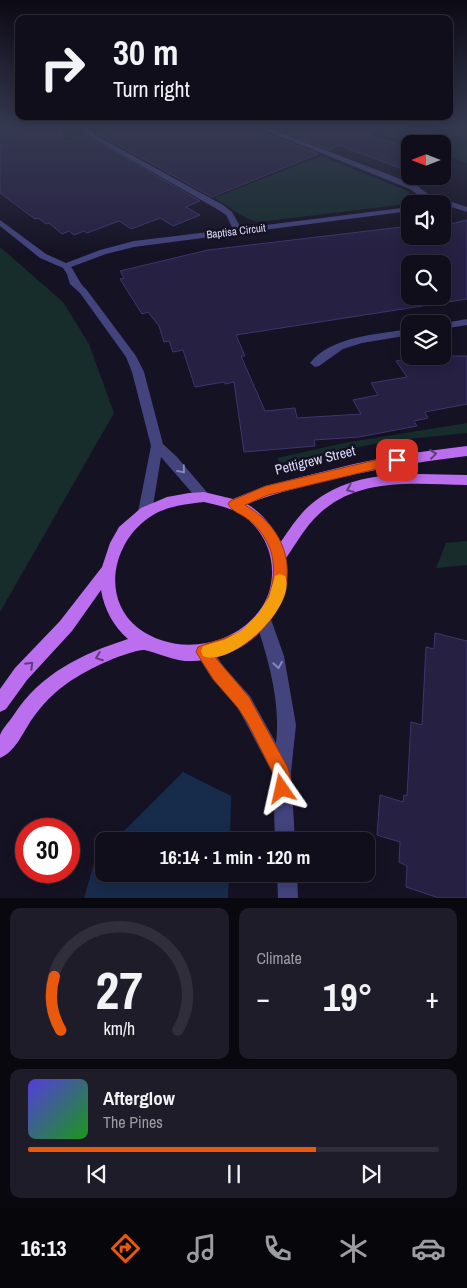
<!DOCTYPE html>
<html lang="en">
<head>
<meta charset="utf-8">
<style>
	body { margin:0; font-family:"Archivo Narrow",sans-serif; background:#1e1c28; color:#f1f3f6; height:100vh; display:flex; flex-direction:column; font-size:19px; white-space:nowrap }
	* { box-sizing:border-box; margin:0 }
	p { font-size:16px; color:#9c9ca3 }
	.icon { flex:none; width:28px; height:28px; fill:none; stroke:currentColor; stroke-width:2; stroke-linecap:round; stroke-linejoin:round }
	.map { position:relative; height:898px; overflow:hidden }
	.sheet { display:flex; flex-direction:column; gap:10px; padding:10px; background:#09080f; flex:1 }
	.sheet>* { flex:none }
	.hud { position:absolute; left:15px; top:15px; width:438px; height:105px; border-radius:10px; box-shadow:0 2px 12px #0003,0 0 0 1px #302e3a; background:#100e1b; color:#f1f3f6; overflow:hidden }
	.needle { width:32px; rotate:270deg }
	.buttons { position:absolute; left:401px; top:135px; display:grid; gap:10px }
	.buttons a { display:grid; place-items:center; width:50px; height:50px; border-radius:10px; background:#100e1b; box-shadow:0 2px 12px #0003,0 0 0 1px #302e3a; font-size:25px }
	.speed { position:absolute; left:15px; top:818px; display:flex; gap:10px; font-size:25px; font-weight:700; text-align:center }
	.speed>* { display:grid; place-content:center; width:65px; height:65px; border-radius:50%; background:#100e1b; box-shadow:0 2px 12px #0003,0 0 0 1px #302e3a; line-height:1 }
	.speed .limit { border:8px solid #d22; background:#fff; color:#111 }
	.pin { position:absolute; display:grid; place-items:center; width:42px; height:42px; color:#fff; margin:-21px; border-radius:10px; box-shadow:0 2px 8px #0006 }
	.me { position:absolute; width:55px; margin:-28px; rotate:349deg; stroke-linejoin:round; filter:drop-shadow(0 0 4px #0008) }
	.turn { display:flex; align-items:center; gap:18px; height:105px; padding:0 15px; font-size:22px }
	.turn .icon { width:65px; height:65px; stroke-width:2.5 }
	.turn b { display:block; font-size:35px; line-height:42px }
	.big { font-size:38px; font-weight:800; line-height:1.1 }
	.sheet .card { flex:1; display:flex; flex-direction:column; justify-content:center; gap:8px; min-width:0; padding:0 18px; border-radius:10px; background:#1e1c28 }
	.sheet .dial { align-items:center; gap:0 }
	.dial svg { height:130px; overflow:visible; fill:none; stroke:#302e3a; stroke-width:7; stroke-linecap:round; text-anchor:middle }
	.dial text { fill:#f1f3f6; stroke:none }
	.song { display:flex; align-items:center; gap:15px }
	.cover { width:60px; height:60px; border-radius:8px; background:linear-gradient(135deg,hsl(250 70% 55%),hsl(120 70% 35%)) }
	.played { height:5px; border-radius:2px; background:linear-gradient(90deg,#ea580c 70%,#302e3a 70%) }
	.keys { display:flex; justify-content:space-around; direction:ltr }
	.heat { display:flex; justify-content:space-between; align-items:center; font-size:28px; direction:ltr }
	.sheet .tiles { flex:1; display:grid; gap:10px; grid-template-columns:1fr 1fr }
	.card:last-child { grid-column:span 2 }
	.trip { position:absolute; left:95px; top:832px; width:280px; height:50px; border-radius:10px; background:#100e1b; box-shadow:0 2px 12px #0003,0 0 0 1px #302e3a; font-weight:800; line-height:50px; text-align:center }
	.tabs { display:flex; height:80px; justify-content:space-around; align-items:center; background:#06060b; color:#9c9ca3 }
	.tabs .icon { width:35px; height:35px }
	.tabs .selected { color:#ea580c }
	.tabs b { font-size:22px; color:#f1f3f6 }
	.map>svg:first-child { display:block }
	.green { fill:#162d2c }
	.water { fill:#172b4a }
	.building { fill:#262043; stroke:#3f356c; fill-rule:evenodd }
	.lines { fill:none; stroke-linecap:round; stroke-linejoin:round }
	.minor { fill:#43437e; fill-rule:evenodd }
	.major { fill:#bb6eed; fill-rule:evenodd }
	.oneway { stroke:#603b7e }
	.oneway2 { stroke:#8887b6 }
	.route { fill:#ea580c; stroke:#983908 }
	.slow { fill:#f59e0b }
	.labels { text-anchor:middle; stroke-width:5; stroke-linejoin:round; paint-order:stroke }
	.far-street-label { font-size:11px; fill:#dddafa; stroke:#151224 }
	.street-label { font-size:14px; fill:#dddafa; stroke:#151224 }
</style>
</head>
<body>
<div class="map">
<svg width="467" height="898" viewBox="0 0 467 898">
	<rect width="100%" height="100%" fill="#151224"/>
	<g class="green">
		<path d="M363,127H467V163L443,155L442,144H412Z"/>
		<path d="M321,156L407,191L415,198L407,204L259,222C242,219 229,206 214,198Z"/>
		<path d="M0,247L63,302L89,344L114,413L0,612Z"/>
		<path d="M467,423V433L389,441L280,463L277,458L344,443Z"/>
		<path d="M467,541V565L436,568L446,543Z"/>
	</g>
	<g class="water">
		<path d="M183,772L231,796L230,841H114Z"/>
		<path d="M104,851V874H229L228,898H84L95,860Z"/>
	</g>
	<g class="building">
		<path d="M0,127H60L63,142L86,135L200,201L186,207L200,215L173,226L160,218L131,229L119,221L87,233L84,231L74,235L69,231L62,234L49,223L46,224L38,218L35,219L0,193Z"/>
		<path d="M114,127H255L256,129L318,154L212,197L95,132Z"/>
		<path d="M269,127H383L368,134L410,149V172L339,145L329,150Z"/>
		<path d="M467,220V299L236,335L245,356H241L265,411L295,408L297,418L361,414L353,400L378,395L371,383L407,377L396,361L421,356H467V404L425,412L428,418L414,421L417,426L359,437L314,440L315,446L244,452L234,382L225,384L224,382L195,387L183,350L173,352L169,341L164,342L159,326L148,312L142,314L120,279L124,278L120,271L208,250L410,226V236H442V226ZM410,264H442V296H410Z"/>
		<path d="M435,633L467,641V898H439L406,887L407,866L399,862L400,842L377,835L380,795L403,802L404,795L407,796L411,722L422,725L426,647L434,649Z"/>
	</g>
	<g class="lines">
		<g class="minor">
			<path d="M83,127H89L95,135L223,205L232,212L241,228L410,207V211L134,247L106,254L71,267C77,275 79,283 86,289L136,356L144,372L163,444L177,457L211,497L209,501L204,502L199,501L161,457L152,512L150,516L145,518L140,516L138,512L151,446L132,372L126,357L80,293L70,284L67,274L63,268L40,258L0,226V220L46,254L66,263L100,250L134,241L233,229L226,215L217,209L91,137L86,133Z"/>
			<path d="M257,127H265L416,185L428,194L429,198L452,202L467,207V212L442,204H421V197L410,189Z"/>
			<path d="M467,319V325L442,329V324H439Z"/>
			<path d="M410,329V335L362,343L343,349L319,366L315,367L310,363C331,336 379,334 410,329Z"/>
			<path d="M263,612L269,614L284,656L296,725L291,772L295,841H275L273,774L238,708L213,680L195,652L197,646L203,644L209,646L225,668L250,696L276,743C281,702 268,658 255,619L257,614Z"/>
			<path d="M277,874H297L298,898H278Z"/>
		</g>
		<path class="major" d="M467,446V456C416,462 366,471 316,483C293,489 270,495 247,504C262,513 274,527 280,543C289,530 298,516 309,506C353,467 413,474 467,475V485C416,484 358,476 318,515C305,527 296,544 286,558C292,616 245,662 187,661C174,661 150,650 143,650C125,652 93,667 77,677C61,686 46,700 35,715C24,729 17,751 0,758C0,752 0,741 0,735C2,729 9,722 13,716C40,674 81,654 128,639C114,627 104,609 101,590L72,631L27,680L6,709L0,712V689L15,668L60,621L102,567L110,543L119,527L141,508L167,497L189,493L204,492L233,499L265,486L354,464L397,455ZM204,502C217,505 229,507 240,514C271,532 282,576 262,607C236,647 176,657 138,628C99,597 114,538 153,515C168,506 186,504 204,502Z"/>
	</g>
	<defs><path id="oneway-chevron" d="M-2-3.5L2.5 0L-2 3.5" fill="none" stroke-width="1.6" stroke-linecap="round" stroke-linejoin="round" transform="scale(1.25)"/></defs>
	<g class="oneway">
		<use href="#oneway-chevron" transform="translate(433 454) rotate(-7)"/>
		<use href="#oneway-chevron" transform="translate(350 489) rotate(157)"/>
		<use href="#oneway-chevron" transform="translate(99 657) rotate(159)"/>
		<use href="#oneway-chevron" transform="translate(30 665) rotate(-45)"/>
	</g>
	<g class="oneway2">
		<use href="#oneway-chevron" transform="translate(182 470) rotate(50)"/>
		<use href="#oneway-chevron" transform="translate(278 665) rotate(81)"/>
	</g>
	<linearGradient id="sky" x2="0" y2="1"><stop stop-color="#0c0a14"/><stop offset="0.5" stop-color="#353950"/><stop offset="1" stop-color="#353950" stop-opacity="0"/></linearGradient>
	<rect width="467" height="252" fill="url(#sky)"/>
	<path class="route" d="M397,455L401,456L403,460L401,463L268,495L245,505C318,547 289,637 215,657L249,697L287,766C291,775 292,786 289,795L282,798L276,795L274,789L273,773L247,722L238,708L213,679L196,652L198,647C213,641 227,639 241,631C271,612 284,567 264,537C261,531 254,524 249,520C242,514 232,512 228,504L230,501L266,486Z"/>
	<path class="slow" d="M280,574L285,576C298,605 232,668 203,656L201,651L203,646L224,640L242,630L258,614L269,597L275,576Z"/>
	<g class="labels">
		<g class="far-street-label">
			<text transform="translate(236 231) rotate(-7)" y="4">Baptisa Circuit</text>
		</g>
		<g class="street-label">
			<text transform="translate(315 460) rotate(-14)" y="5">Pettigrew Street</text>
		</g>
	</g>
</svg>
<div class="buttons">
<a><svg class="needle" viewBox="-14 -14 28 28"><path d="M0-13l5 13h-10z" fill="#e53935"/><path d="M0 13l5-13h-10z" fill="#9c9ca3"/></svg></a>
<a><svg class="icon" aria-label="sound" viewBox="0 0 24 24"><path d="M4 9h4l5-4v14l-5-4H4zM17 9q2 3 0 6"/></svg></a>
<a><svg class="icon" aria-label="search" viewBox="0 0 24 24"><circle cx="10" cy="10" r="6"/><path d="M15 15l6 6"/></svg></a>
<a><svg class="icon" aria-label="layers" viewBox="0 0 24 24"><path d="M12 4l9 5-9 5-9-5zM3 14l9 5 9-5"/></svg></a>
</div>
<div class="speed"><div class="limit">30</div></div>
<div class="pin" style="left:397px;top:460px;background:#d93025"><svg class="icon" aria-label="arrive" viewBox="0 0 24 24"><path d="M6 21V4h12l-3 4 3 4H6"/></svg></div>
<svg class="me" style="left:282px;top:789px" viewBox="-20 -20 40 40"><path d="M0-17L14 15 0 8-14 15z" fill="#ea580c" stroke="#fff" stroke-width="4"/></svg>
<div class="trip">16:14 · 1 min · 120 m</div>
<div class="hud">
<div class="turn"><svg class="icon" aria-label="right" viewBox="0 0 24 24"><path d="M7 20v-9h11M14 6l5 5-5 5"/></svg><div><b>30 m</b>Turn right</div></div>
</div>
</div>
<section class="sheet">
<div class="tiles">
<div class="card dial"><svg viewBox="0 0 100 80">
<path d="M14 69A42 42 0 1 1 86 69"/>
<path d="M14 69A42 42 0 0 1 10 36" stroke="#ea580c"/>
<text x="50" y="56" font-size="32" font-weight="700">27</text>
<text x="50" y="72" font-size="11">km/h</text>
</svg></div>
<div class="card"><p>Climate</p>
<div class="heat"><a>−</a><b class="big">19°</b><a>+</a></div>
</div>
<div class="card">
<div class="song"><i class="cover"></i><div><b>Afterglow</b><p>The Pines</p></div></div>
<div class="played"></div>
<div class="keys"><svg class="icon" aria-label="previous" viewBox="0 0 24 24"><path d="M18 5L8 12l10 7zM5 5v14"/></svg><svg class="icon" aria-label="pause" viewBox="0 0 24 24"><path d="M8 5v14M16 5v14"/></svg><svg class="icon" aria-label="next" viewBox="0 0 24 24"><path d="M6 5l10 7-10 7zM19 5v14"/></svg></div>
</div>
</div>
</section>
<nav class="tabs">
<b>16:13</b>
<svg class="icon selected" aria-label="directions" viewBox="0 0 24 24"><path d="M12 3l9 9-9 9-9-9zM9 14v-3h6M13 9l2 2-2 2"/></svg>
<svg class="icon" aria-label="music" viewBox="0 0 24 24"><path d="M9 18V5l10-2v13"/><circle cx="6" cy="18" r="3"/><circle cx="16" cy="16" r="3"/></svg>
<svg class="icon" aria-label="phone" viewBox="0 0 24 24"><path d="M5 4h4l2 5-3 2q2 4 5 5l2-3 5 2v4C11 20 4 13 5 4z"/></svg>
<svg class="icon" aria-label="climate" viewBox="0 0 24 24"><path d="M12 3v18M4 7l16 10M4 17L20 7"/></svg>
<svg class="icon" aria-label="car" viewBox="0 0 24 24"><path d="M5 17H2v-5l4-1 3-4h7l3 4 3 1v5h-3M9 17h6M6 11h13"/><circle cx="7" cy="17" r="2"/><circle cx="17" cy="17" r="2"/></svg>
</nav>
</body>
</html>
